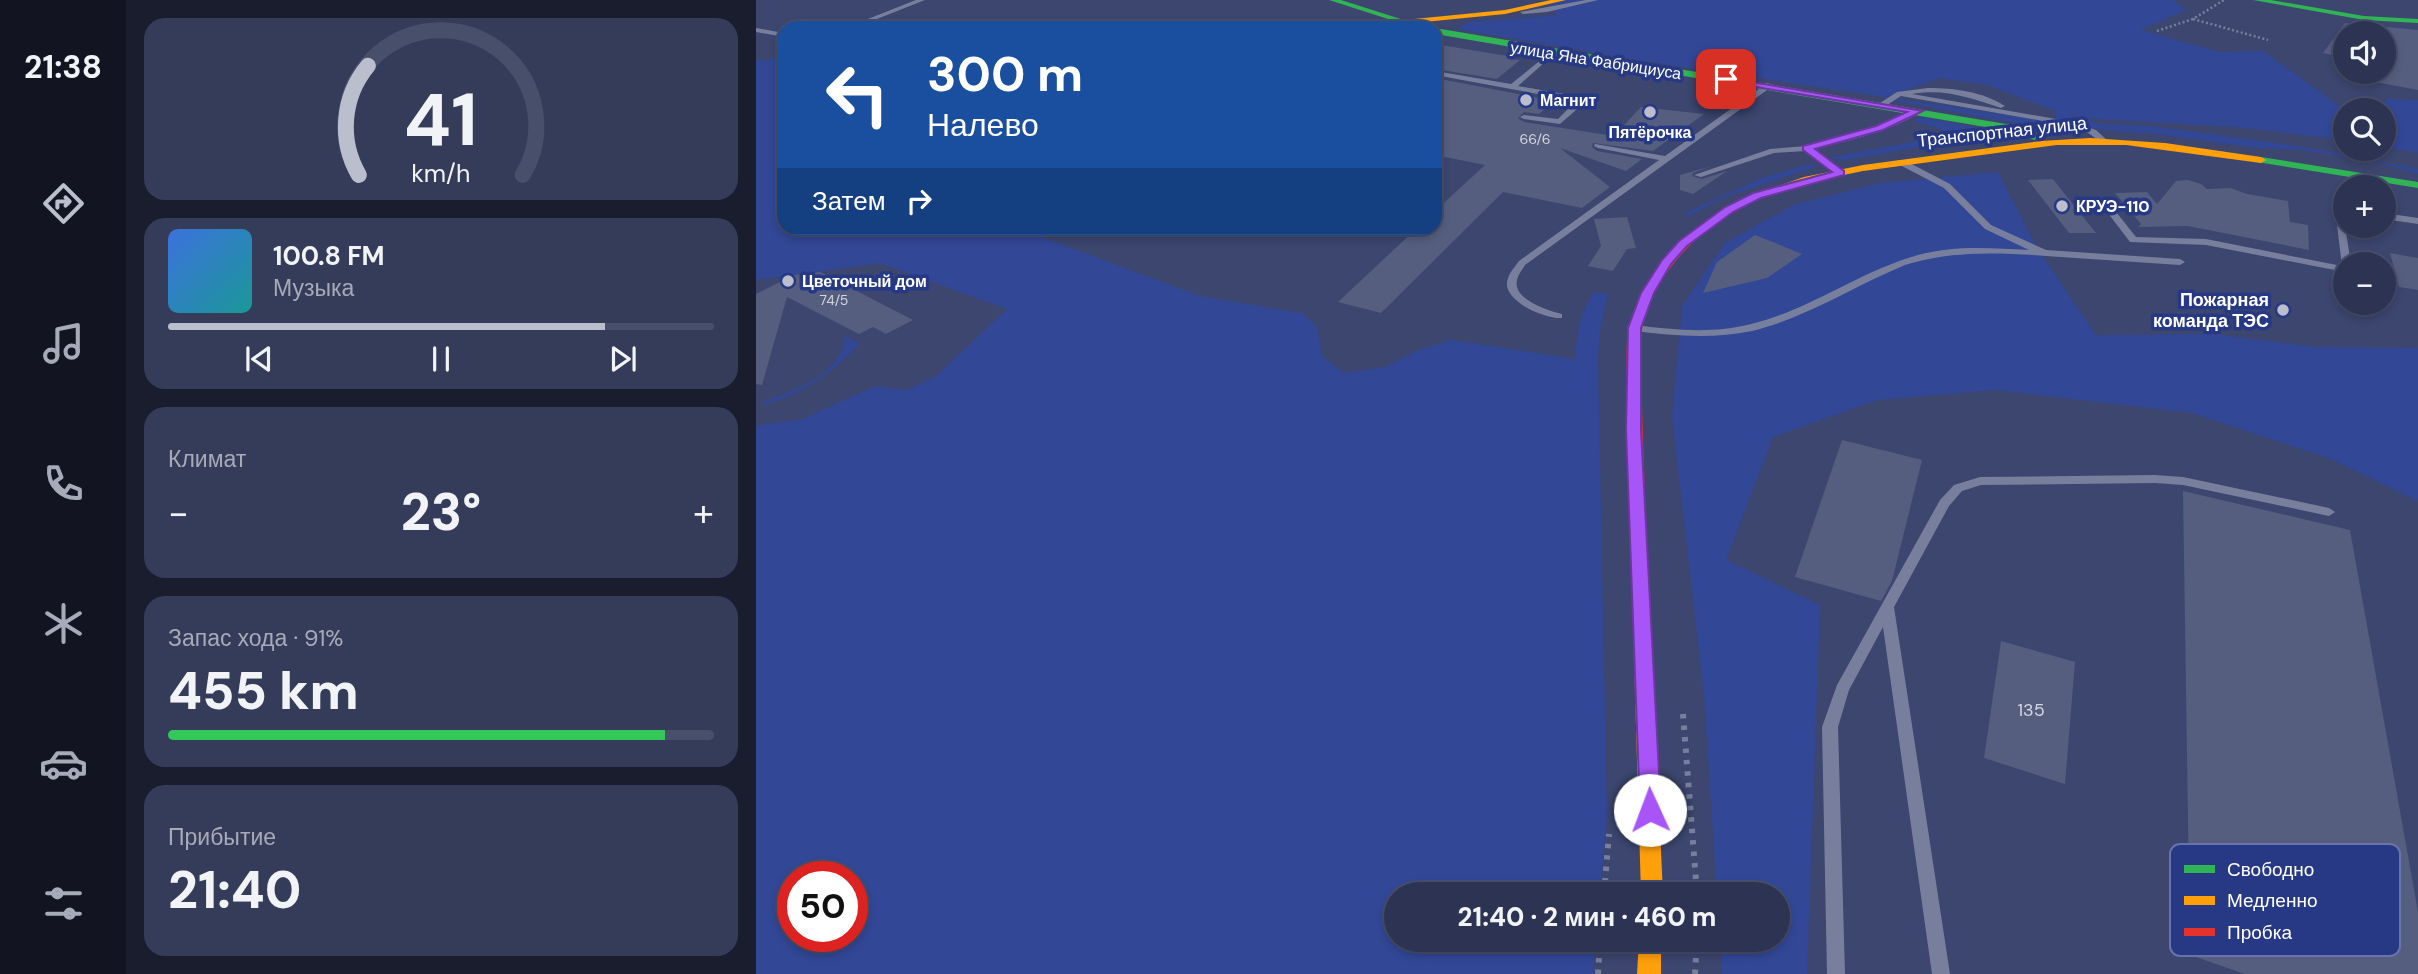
<!DOCTYPE html>
<html lang="ru">
<head>
<meta charset="utf-8">
<style>
	body { margin:0; font-family:"DM Sans",sans-serif; background:#353c5a; color:#f1f3f6; height:100vh; display:flex; flex-direction:column; font-size:26px; white-space:nowrap }
	* { box-sizing:border-box; margin:0 }
	p { font-size:23px; color:#a7aab8 }
	.icon { flex:none; width:38px; height:38px; fill:none; stroke:currentColor; stroke-width:2; stroke-linecap:round; stroke-linejoin:round }
	.map { position:relative; flex:1; overflow:hidden }
	.sheet { display:flex; flex-direction:column; gap:18px; padding:18px; background:#191d2e; width:630px }
	.sheet>* { flex:none }
	.top-card { position:absolute; left:21px; top:21px; width:665px; height:214px; border-radius:21px; box-shadow:0 4px 10px #0003,0 0 0 2px #484f6a; background:#1a4fa0; color:#fff; overflow:hidden }
	.tools { position:absolute; left:1577px; top:21px; display:grid; gap:14px }
	.tools a { display:grid; place-items:center; width:63px; height:63px; border-radius:50%; background:#2d3453; box-shadow:0 4px 10px #0003,0 0 0 2px #484f6a; font-size:35px }
	.speed { position:absolute; left:21px; top:861px; display:flex; gap:14px; font-size:35px; font-weight:700; text-align:center }
	.speed>* { display:grid; place-content:center; width:91px; height:91px; border-radius:50%; background:#2d3453; box-shadow:0 4px 10px #0003,0 0 0 2px #484f6a; line-height:1 }
	.speed .limit { border:10px solid #d22; background:#fff; color:#111 }
	.pin { position:absolute; display:grid; place-items:center; width:60px; height:60px; color:#fff; margin:-30px; border-radius:14px; box-shadow:0 4px 10px #0006 }
	.me { position:absolute; width:77px; margin:-38px; rotate:358deg; stroke-linejoin:round; filter:drop-shadow(0 0 5px #0008) }
	.turn { display:flex; align-items:center; gap:24px; height:147px; padding:0 35px; font-size:32px }
	.turn .icon { width:91px; height:91px; stroke-width:2.5 }
	.turn b { display:block; font-size:49px; line-height:60px }
	.then { display:flex; align-items:center; height:66px; padding:0 35px; background:#0003; gap:14px; font-size:26px }
	.big { font-size:52px; font-weight:800; line-height:1.1 }
	.sheet .widget { flex:1; display:flex; flex-direction:column; justify-content:center; gap:10px; min-width:0; padding:0 24px; border-radius:21px; background:#353c5a }
	.sheet .dial { align-items:center; gap:0 }
	.dial svg { height:182px; overflow:visible; fill:none; stroke:#484f6a; stroke-width:7; stroke-linecap:round; text-anchor:middle }
	.dial text { fill:#f1f3f6; stroke:none }
	.song { display:flex; align-items:center; gap:21px }
	.cover { width:84px; height:84px; border-radius:10px; background:linear-gradient(135deg,hsl(220 70% 55%),hsl(180 70% 35%)) }
	.played { height:7px; border-radius:4px; background:linear-gradient(90deg,#bbbecd 80%,#484f6a 80%) }
	.keys { display:flex; justify-content:space-around; direction:ltr }
	.heat { display:flex; justify-content:space-between; align-items:center; font-size:38px; direction:ltr }
	.charge { height:10px; border-radius:5px; background:linear-gradient(90deg,#34c759 91%,#484f6a 0) }
	.trip { position:absolute; left:628px; top:882px; width:406px; height:70px; border-radius:35px; background:#2d3453; box-shadow:0 4px 10px #0003,0 0 0 2px #484f6a; font-weight:800; line-height:70px; text-align:center }
	main { display:flex; flex:1; min-height:0 }
	.tabs { display:flex; flex-direction:column; width:126px; justify-content:space-around; align-items:center; background:#121521; color:#a7aab8 }
	.tabs .icon { width:49px; height:49px }
	.tabs .on { color:#bbbecd }
	.tabs b { font-size:32px; color:#f1f3f6 }
	.map>svg:first-child { display:block }
	.green { fill:#324796; fill-rule:evenodd }
	.building { fill:#555e7f }
	.lines { fill:none; stroke-linecap:round; stroke-linejoin:round }
	.path-far1 { stroke:#787f9d; stroke-width:2.5; stroke-dasharray:2 2.5; stroke-linecap:butt }
	.path { stroke:#787f9d; stroke-width:6; stroke-dasharray:4.5 7; stroke-linecap:butt }
	.lane { fill:#787f9d; fill-rule:evenodd }
	.fast { fill:#30b455; fill-rule:evenodd }
	.slow { fill:#ff9f0a; fill-rule:evenodd }
	.jam { fill:#e5322d; fill-rule:evenodd }
	.route { fill:#a855f7; stroke:#6d37a1; stroke-width:2 }
	.poi-dot { fill:#bbbecd; stroke:#273984; stroke-width:2.5 }
	.labels { text-anchor:middle; stroke-width:7; stroke-linejoin:round; paint-order:stroke }
	.number-label { font-size:14px; fill:#d4d7df }
	.far-street-label { font-size:16px; fill:#fff; stroke:#273984 }
	.far-poi-label { font-size:16px; font-weight:bold; fill:#fff; stroke:#273984; text-anchor:start }
	.street-label { font-size:18px; fill:#fff; stroke:#273984 }
	.poi-label { font-size:18px; font-weight:bold; fill:#fff; stroke:#273984; text-anchor:end }
	.near-number-label { font-size:18px; fill:#d4d7df }
	.key { fill:#273984; stroke:#6874a9; stroke-width:2 }
	.key-label { font-size:19px; fill:#fff }
</style>
</head>
<body>
<main>
<nav class="tabs">
<b>21:38</b>
<svg class="icon on" aria-label="directions" viewBox="0 0 24 24"><path d="M12 3l9 9-9 9-9-9zM9 14v-3h6M13 9l2 2-2 2"/></svg>
<svg class="icon" aria-label="music" viewBox="0 0 24 24"><path d="M9 18V5l10-2v13"/><circle cx="6" cy="18" r="3"/><circle cx="16" cy="16" r="3"/></svg>
<svg class="icon" aria-label="phone" viewBox="0 0 24 24"><path d="M5 4h4l2 5-3 2q2 4 5 5l2-3 5 2v4C11 20 4 13 5 4z"/></svg>
<svg class="icon" aria-label="climate" viewBox="0 0 24 24"><path d="M12 3v18M4 7l16 10M4 17L20 7"/></svg>
<svg class="icon" aria-label="car" viewBox="0 0 24 24"><path d="M5 17H2v-5l4-1 3-4h7l3 4 3 1v5h-3M9 17h6M6 11h13"/><circle cx="7" cy="17" r="2"/><circle cx="17" cy="17" r="2"/></svg>
<svg class="icon" aria-label="filters" viewBox="0 0 24 24"><path d="M4 7h16M4 17h16"/><circle cx="9" cy="7" r="2"/><circle cx="15" cy="17" r="2"/></svg>
</nav>
<section class="sheet">
<div class="widget dial"><svg viewBox="0 0 100 80">
<path d="M14 69A42 42 0 1 1 86 69"/>
<path d="M14 69A42 42 0 0 1 18 21" stroke="#bbbecd"/>
<text x="50" y="56" font-size="32" font-weight="700">41</text>
<text x="50" y="72" font-size="11">km/h</text>
</svg></div>
<div class="widget">
<div class="song"><i class="cover"></i><div><b>100.8 FM</b><p>Музыка</p></div></div>
<div class="played"></div>
<div class="keys"><svg class="icon" aria-label="previous" viewBox="0 0 24 24"><path d="M18 5L8 12l10 7zM5 5v14"/></svg><svg class="icon" aria-label="pause" viewBox="0 0 24 24"><path d="M8 5v14M16 5v14"/></svg><svg class="icon" aria-label="next" viewBox="0 0 24 24"><path d="M6 5l10 7-10 7zM19 5v14"/></svg></div>
</div>
<div class="widget"><p>Климат</p>
<div class="heat"><a>−</a><b class="big">23°</b><a>+</a></div>
</div>
<div class="widget"><p>Запас хода · 91%</p><b class="big">455 km</b><div class="charge"></div></div>
<div class="widget"><p>Прибытие</p><b class="big">21:40</b></div>
</section>
<div class="map">
<svg width="1662" height="974" viewBox="0 0 1662 974">
	<rect width="100%" height="100%" fill="#3c466f"/>
	<g class="green">
		<path d="M791,0H1417L1430,10L1385,30L1463,52L1507,51L1582,105L1620,109L1631,99L1662,100V153L1628,147V110H1589V140L1481,127L1339,119L1313,115L1345,124L1395,126L1548,147L1662,169V174L1621,162L1545,150L1501,148L1400,134L1347,130L1299,119L1300,111L1231,85L1184,78L1131,97L1302,123L1321,130L1292,129L1129,99V97L888,61L701,29L713,22L801,15Z"/>
		<path d="M28,55V228H282L280,235L444,296L546,313L561,327L566,356L588,373L629,367L663,350L695,340L819,359C821,335 823,313 838,292L852,294L844,329L842,360L851,818L844,894H640V940H840L837,974H0V426L47,419L119,386L151,390L179,377L251,309L124,263L0,280V60L8,61ZM37,877H96V936H37Z"/>
		<path d="M1164,117L1223,128L1232,135L1089,160L1071,158L1199,134L1158,121Z"/>
		<path d="M1053,164L1062,166L969,197L933,216L927,214L1003,179Z"/>
		<path d="M1242,172L1281,248L1340,335L1457,334L1561,347L1662,348V501L1573,458L1436,413L1240,390L1121,400L1017,437L970,560L1064,605L1051,974H966L964,940H1022V894H961L948,695L916,417L926,306L969,243L1037,205L1125,183Z"/>
		<path d="M89,336L104,344C76,371 46,397 6,404L8,401C35,393 72,378 86,351C88,346 88,340 89,336Z"/>
	</g>
	<g class="building">
		<path d="M1589,23L1662,30V90L1603,79L1606,72H1628V33H1589V58L1567,53Z"/>
		<path d="M679,44L757,57L755,59L764,60L741,79L679,69Z"/>
		<path d="M679,78L798,101L783,114L768,112L762,118L768,122L858,136L885,107L948,114L897,151L837,143L836,147L841,151L886,159L870,171L804,148L854,187L826,208L747,192L625,313L582,302L661,228H679V211L729,165L679,155Z"/>
		<path d="M956,166L937,173L936,176L946,179L971,171L937,194L924,190V175Z"/>
		<path d="M1297,179L1312,198L1340,233H1313L1272,180Z"/>
		<path d="M1432,180L1445,184L1451,189L1475,188L1491,194L1532,201L1534,222L1552,225L1553,250L1432,226L1382,227L1385,224L1359,193L1391,192L1401,204L1420,181Z"/>
		<path d="M871,217L880,248L871,249L857,271L832,266L845,246L838,219Z"/>
		<path d="M999,235L1046,254L1011,278L947,293L961,262Z"/>
		<path d="M1634,253L1662,258V290L1643,287Z"/>
		<path d="M64,272L157,320L130,334L117,327L103,334L31,297L6,385L0,384V294L38,275Z"/>
		<path d="M1086,440L1166,460L1136,581L1125,601L1039,577Z"/>
		<path d="M1427,491L1594,530L1662,912V974H1489L1434,955Z"/>
		<path d="M1245,641L1319,662L1309,784L1228,758Z"/>
	</g>
	<g class="lines">
		<g class="path-far1">
			<path d="M1437,19L1512,40"/>
			<path d="M1401,31L1437,19L1468,0"/>
		</g>
		<g class="path">
			<path d="M927,714L941,894"/>
			<path d="M848,894L853,834"/>
			<path d="M842,974L844,940"/>
			<path d="M939,974L941,940"/>
		</g>
		<g class="lane">
			<path d="M160,0H169L98,28H89Z"/>
			<path d="M830,0H842L791,12L767,14L764,12Z"/>
			<path d="M648,20L651,22L650,23L636,28H627Z"/>
			<path d="M0,28L28,33V37L0,32Z"/>
			<path d="M796,51L798,52V54L762,86L820,96L828,99V103L804,124L768,119L764,117L768,115L802,119L820,101L679,75V71L755,84Z"/>
			<path d="M1011,83L1018,85L769,265C765,272 759,278 761,287C764,301 793,311 806,314V318C790,319 754,304 751,286C750,276 758,268 763,261L903,160L842,148L838,146L839,144L909,156Z"/>
			<path d="M1172,88C1198,88 1228,92 1249,106L1245,108C1215,98 1188,88 1156,94L1317,122L1340,130L1352,141L1345,143L1334,134L1315,126L1145,96L1128,107L1121,105L1141,92Z"/>
			<path d="M1159,109L1166,111C1137,131 1092,141 1057,149L1087,171V175H1081L1049,151L1018,153L945,177L938,175L1014,149L1051,146L1086,138L1121,126Z"/>
			<path d="M1142,160H1148L1194,184L1235,225L1290,250L1424,259L1429,262L1424,265C1384,262 1344,260 1305,257C1252,253 1200,249 1149,265C1098,286 1050,318 996,331C958,339 918,336 879,331L874,328L879,325C917,330 957,334 995,324C1054,310 1104,271 1162,255C1198,245 1236,248 1273,250L1229,229L1188,188L1142,164Z"/>
			<path d="M1346,197L1349,198L1380,237L1450,239L1586,266L1579,208L1583,205L1589,206V226L1595,264H1589V272L1450,245L1374,242L1342,200Z"/>
			<path d="M1628,213L1662,218V224L1628,219Z"/>
			<path d="M1399,475L1427,477L1573,508L1579,512L1573,516L1427,485L1399,483L1225,485L1206,491L1193,506L1138,607L1194,974H1176L1127,627L1093,690L1082,727L1089,974H1071L1066,727L1081,685L1184,500L1198,485L1224,477Z"/>
		</g>
		<g class="fast">
			<path d="M573,0H585L673,28H660Z"/>
			<path d="M1497,0H1515L1608,16L1662,19V23L1608,20Z"/>
			<path d="M679,28L1262,126L1283,137L1278,140L1259,132L679,34Z"/>
			<path d="M1505,157L1662,182V188L1501,162L1500,160Z"/>
		</g>
		<g class="slow">
			<path d="M795,0H810L749,14L648,24L644,22L648,20L749,10Z"/>
			<path d="M1334,138L1409,143L1505,157L1510,160L1505,163L1370,145H1301L1107,171L1054,182L999,199L993,196L1048,177L1107,165L1285,141Z"/>
			<path d="M882,519L890,525L907,894H885L874,525Z"/>
			<path d="M883,940H905V974H881Z"/>
		</g>
		<path class="jam" d="M995,194L1005,196C993,206 976,212 963,221C921,251 886,296 884,349L890,525L888,529H876L874,525C872,482 871,440 871,397C871,376 869,353 872,333C883,267 940,223 995,194Z"/>
	</g>
	<path class="route" d="M966,77L1167,111L1127,130L1059,149L1088,171V175L1005,198L977,212L931,246L915,264L898,293L885,328V430L905,810L902,817L894,820L887,817L884,810L870,430L872,328L885,293L906,260L923,241L969,207L997,193L1076,172L1047,150V146L1120,126L1151,112L970,82L966,81Z"/>
	<g class="poi-dot">
		<circle cx="770" cy="100" r="7"/>
		<circle cx="894" cy="112" r="7"/>
		<circle cx="1306" cy="206" r="7"/>
		<circle cx="32" cy="281" r="7"/>
		<circle cx="1527" cy="310" r="7"/>
	</g>
	<g class="labels">
		<g class="number-label">
			<text x="779" y="144">66/6</text>
			<text x="78" y="305">74/5</text>
		</g>
		<g class="far-street-label">
			<text transform="translate(840 60) rotate(9)" y="6">улица Яна Фабрициуса</text>
		</g>
		<g class="far-poi-label">
			<text x="784" y="106">Магнит</text>
			<text x="894" y="138" text-anchor="middle">Пятёрочка</text>
			<text x="1320" y="212">КРУЭ-110</text>
			<text x="46" y="287">Цветочный дом</text>
		</g>
		<g class="street-label">
			<text transform="translate(1246 132) rotate(-6)" y="6">Транспортная улица</text>
		</g>
		<g class="poi-label">
			<text x="1513" y="306">Пожарная<tspan x="1513" dy="21">команда ТЭС</tspan></text>
		</g>
		<g class="near-number-label">
			<text x="1275" y="716">135</text>
		</g>
	</g>
	<rect x="1414" y="844" width="230" height="112" rx="10" class="key"/>
	<rect x="1428" y="865" width="31" height="8" fill="#30b455"/>
	<rect x="1428" y="896" width="31" height="9" fill="#ff9f0a"/>
	<rect x="1428" y="928" width="31" height="8" fill="#e5322d"/>
	<g class="key-label">
		<text x="1471" y="876">Свободно</text>
		<text x="1471" y="907">Медленно</text>
		<text x="1471" y="939">Пробка</text>
	</g>
</svg>
<div class="tools">
<a><svg class="icon" aria-label="sound" viewBox="0 0 24 24"><path d="M4 9h4l5-4v14l-5-4H4zM17 9q2 3 0 6"/></svg></a>
<a><svg class="icon" aria-label="search" viewBox="0 0 24 24"><circle cx="10" cy="10" r="6"/><path d="M15 15l6 6"/></svg></a>
<a>+</a>
<a>−</a>
</div>
<div class="speed"><div class="limit">50</div></div>
<div class="pin" style="left:970px;top:79px;background:#d93025"><svg class="icon" aria-label="arrive" viewBox="0 0 24 24"><path d="M6 21V4h12l-3 4 3 4H6"/></svg></div>
<svg class="me" style="left:894px;top:810px" viewBox="-20 -20 40 40"><circle r="19" fill="#fff"/><path d="M0-13L10 11 0 6-10 11z" fill="#a855f7"/></svg>
<div class="trip">21:40 · 2 мин · 460 m</div>
<div class="top-card">
<div class="turn"><svg class="icon" aria-label="left" viewBox="0 0 24 24"><path d="M17 20v-9H6M10 6l-5 5 5 5"/></svg><div><b>300 m</b>Налево</div></div>
<div class="then">Затем<svg class="icon" aria-label="right" viewBox="0 0 24 24"><path d="M7 20v-9h11M14 6l5 5-5 5"/></svg></div>
</div>
</div>
</main>
</body>
</html>
